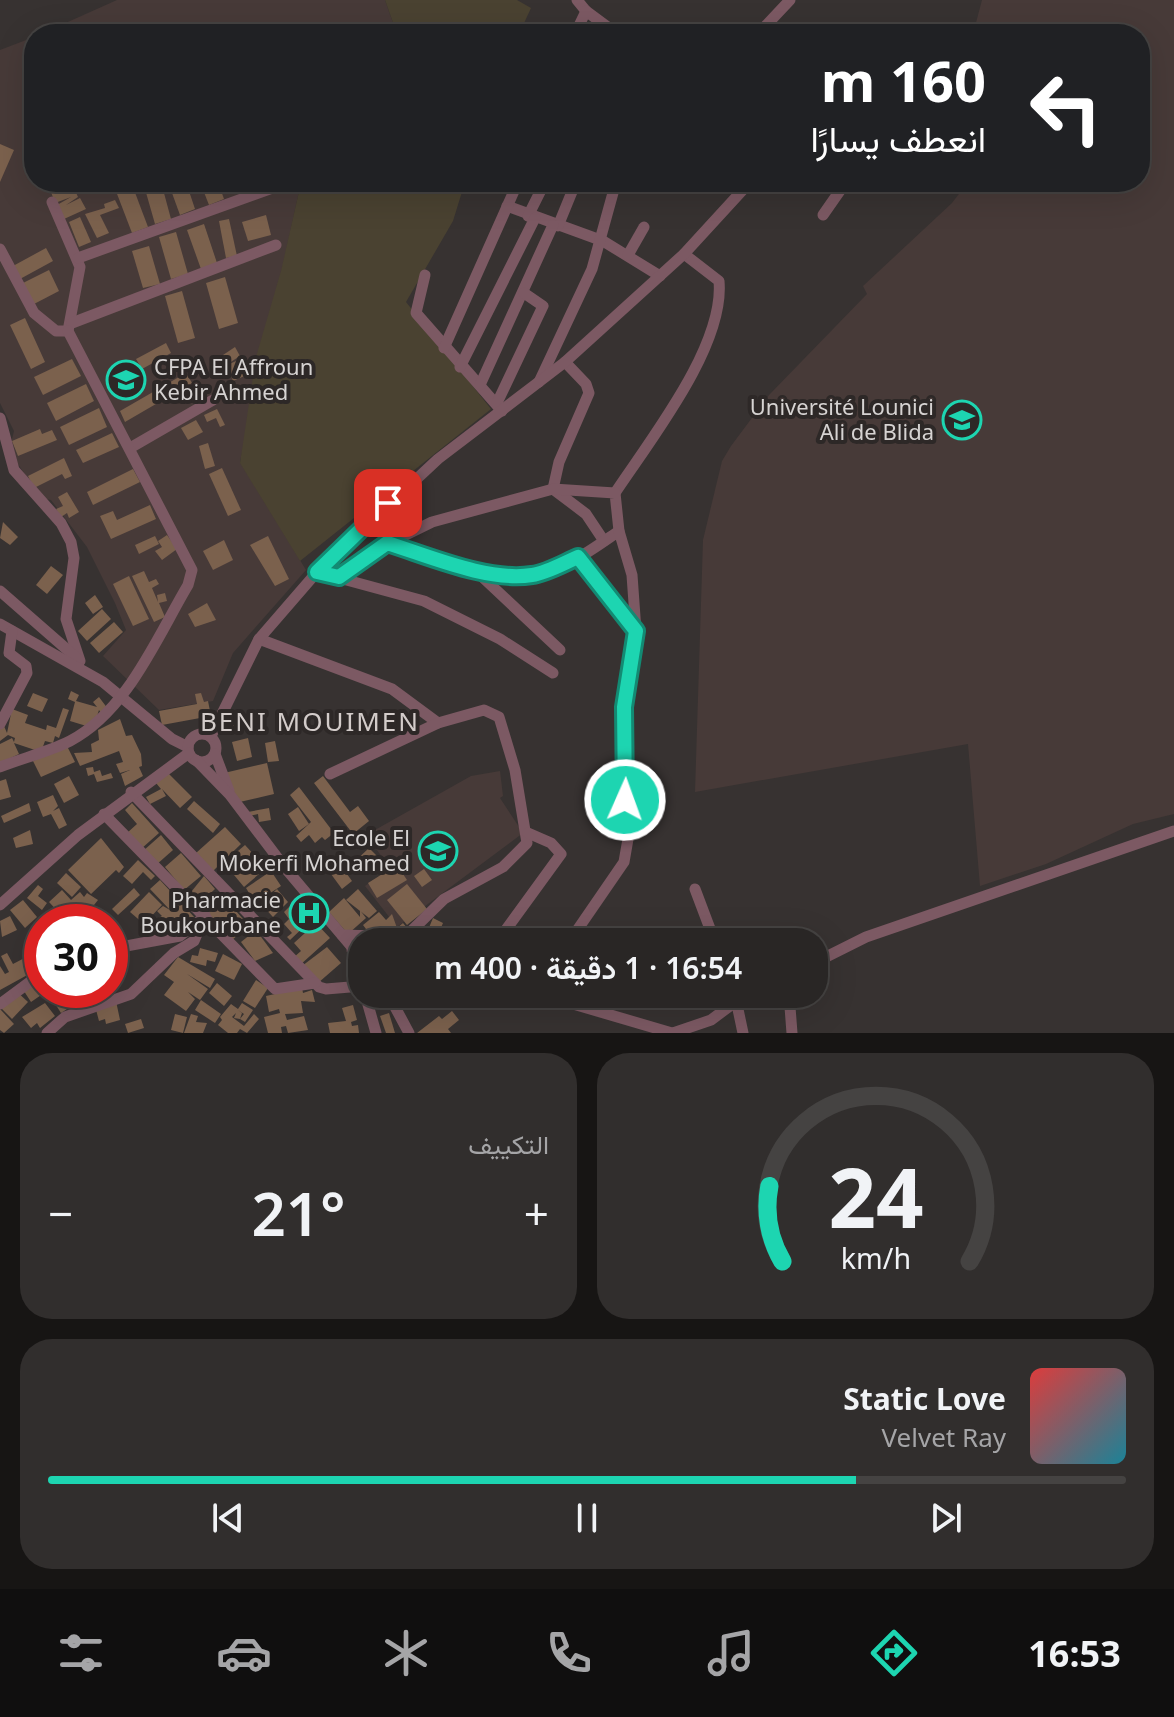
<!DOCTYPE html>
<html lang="ar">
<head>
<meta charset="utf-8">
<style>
	body { margin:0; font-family:"Noto Sans",Vazirmatn,sans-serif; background:#312e2d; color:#f1f3f6; direction:rtl; height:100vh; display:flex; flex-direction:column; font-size:30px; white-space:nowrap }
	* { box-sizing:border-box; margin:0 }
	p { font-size:26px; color:#a5a5a7 }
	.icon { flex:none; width:44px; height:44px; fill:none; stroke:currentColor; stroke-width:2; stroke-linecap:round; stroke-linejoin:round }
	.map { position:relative; height:1033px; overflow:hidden; direction:ltr }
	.sheet { display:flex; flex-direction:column; gap:20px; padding:20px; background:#171514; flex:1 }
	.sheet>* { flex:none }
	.guide { position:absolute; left:24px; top:24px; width:1126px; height:168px; border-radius:32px; box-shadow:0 8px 32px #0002,0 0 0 2px #454342; direction:rtl; background:#202124; color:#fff; overflow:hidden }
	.speed { position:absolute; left:24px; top:904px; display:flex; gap:16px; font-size:40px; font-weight:700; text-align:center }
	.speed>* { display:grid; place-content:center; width:104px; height:104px; border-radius:50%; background:#292625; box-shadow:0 8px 32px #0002,0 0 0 2px #454342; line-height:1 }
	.speed .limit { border:12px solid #d22; background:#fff; color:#111 }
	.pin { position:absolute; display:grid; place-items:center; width:68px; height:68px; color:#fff; margin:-34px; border-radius:16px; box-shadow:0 4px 12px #0006 }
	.me { position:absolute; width:88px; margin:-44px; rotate:2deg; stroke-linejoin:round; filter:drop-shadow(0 0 6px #0008) }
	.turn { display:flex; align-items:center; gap:28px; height:168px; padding:0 32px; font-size:36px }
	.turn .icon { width:104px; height:104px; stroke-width:2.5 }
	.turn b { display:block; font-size:56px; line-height:68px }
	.big { font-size:60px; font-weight:600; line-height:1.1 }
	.sheet .card { flex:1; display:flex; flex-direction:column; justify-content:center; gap:12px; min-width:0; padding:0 28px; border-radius:32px; background:#312e2d }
	.sheet .dial { align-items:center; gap:0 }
	.dial svg { height:208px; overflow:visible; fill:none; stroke:#454342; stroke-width:7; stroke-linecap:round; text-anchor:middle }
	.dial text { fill:#f1f3f6; stroke:none }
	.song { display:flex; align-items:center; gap:24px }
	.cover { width:96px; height:96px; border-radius:12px; background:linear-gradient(135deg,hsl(0 70% 55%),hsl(190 70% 35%)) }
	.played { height:8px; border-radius:4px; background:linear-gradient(90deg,#1dd5b1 75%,#454342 75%) }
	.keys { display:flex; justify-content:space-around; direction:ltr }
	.heat { display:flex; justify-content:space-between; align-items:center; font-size:44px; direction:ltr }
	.sheet .tiles { flex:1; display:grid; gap:20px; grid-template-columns:1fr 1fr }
	.card:last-child { grid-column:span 2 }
	.trip { position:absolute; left:348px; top:928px; width:480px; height:80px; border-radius:32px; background:#292625; box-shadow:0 8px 32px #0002,0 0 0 2px #454342; font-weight:600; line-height:80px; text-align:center; direction:rtl }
	.tabs { display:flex; height:128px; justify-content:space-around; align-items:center; background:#100f0f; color:#a5a5a7 }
	.tabs .icon { width:56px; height:56px }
	.tabs .current { color:#1dd5b1 }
	.tabs b { font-size:36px; color:#f1f3f6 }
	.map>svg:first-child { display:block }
	.built { fill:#473a38 }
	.green { fill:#4a4231 }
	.building { fill:#7b614d }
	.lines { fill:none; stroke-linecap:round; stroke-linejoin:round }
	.street { stroke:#7c5963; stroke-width:11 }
	.route-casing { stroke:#138a73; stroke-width:20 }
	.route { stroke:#1dd5b1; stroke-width:14 }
	.labels { text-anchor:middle; stroke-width:8; stroke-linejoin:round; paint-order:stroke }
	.poi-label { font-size:22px; fill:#d6d3d2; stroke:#2d2827; text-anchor:end }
	.quarter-label { font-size:26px; letter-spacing:2px; fill:#d3ccca; stroke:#2d2827 }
</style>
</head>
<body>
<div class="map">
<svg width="1174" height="1033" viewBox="0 0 1174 1033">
	<rect width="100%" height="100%" fill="#373231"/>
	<g class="built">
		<path d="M117,0H385L397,34H41Z"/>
		<path d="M982,0H1174V814L1133,824L1046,864L980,886L968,744L695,792L703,540L722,461L731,446L769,395L867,294L863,286L952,203L968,182H1140V34H973Z"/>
		<path d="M34,37V182H312L300,187L240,462L306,570L233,653L213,701L159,710L103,656L126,630L115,603L87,547L51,500L41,498L9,451L14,431L0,403V50Z"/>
		<path d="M500,771L503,796L500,798L523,833L397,927L365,886L390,868L366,835L471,776Z"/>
	</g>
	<g class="green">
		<path d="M385,0H517L531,8L519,34H397Z"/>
		<path d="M312,182H465L453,221L406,302L491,409L300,561L240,463L256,357L281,271L300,187Z"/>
	</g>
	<g class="building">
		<path d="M0,144L14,150L0,182Z"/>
		<path d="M131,182L148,227L132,233L114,186Z"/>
		<path d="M143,182H161L171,219L155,224Z"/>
		<path d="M168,182H186L195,209L180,215Z"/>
		<path d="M200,182H218L224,199L209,205Z"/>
		<path d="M230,182H268L235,194Z"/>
		<path d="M72,184L78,197L66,205L80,198L86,209L64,219L57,205L71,197L55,203L51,192Z"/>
		<path d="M115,200L119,208L100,215L109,233L97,238L85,214L105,208L104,204Z"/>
		<path d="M266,215L271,235L248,241L242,222Z"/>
		<path d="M80,217L91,242L79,247L69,222Z"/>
		<path d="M229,219L237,256L226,258L219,221Z"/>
		<path d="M204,224L217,263L201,269L187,230Z"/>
		<path d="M176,232L188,274L171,279L159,237Z"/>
		<path d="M149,246L160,284L143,288L132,251Z"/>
		<path d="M46,248L53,261L20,279L13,266Z"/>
		<path d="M49,270L59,291L34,304L23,283Z"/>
		<path d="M225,277L238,323L219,329L206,283Z"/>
		<path d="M182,291L195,338L178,343L165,296Z"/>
		<path d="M25,318L45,362L31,369L10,325Z"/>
		<path d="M166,343L171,353L142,369L136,359Z"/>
		<path d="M235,347L240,356L226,365L220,357Z"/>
		<path d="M243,358L249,374L233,381L227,365Z"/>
		<path d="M72,359L81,376L43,395L34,377Z"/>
		<path d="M186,373L192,383L125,422L120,411Z"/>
		<path d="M86,384L94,401L56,421L47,403Z"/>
		<path d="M99,408L107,427L69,445L60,427Z"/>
		<path d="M217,409L225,425L220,427L216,418L207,422L204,415Z"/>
		<path d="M196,420L203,432L188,440L181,428Z"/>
		<path d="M40,429L42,434L52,430L57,440L18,456L12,441Z"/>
		<path d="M112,433L119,447L83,463L76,450Z"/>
		<path d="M208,443L215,466L205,469L199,446Z"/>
		<path d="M64,458L72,476L65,479L62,474L34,488L28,476Z"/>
		<path d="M222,468L241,510L228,516L209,474Z"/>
		<path d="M133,469L140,482L93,505L87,492Z"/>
		<path d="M67,492L79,512L69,518L67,513L61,517L56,509L63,506L58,497Z"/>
		<path d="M150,505L156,519L111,539L100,516L113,511L117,520Z"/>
		<path d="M3,522L18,537L10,545L0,538Z"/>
		<path d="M167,535L177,549L162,560L155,551L162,547L158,541Z"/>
		<path d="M155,536L159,544L139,554L135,545Z"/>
		<path d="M268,536L289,579L275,586L250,545Z"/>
		<path d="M224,540L233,560L213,570L203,551Z"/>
		<path d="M51,566L63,575L47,594L36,585Z"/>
		<path d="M144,571L149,582L156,579L159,584L152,588L158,602L157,595L165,593L167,601L159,603L165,617L154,622L132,576Z"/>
		<path d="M129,576L149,619L133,626L113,584Z"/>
		<path d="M95,595L103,607L93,614L85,603Z"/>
		<path d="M207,603L216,620L195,627L188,614Z"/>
		<path d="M102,609L111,619L87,641L78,631Z"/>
		<path d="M114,622L123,632L99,653L90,643Z"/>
		<path d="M71,691L79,695L76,701L97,707L93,702L99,697L108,709L101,713L99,710L93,728L70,721L75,702L68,699Z"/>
		<path d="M33,693L48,699L42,712L27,706Z"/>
		<path d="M201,693L204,702L208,701L211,716L162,725L159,711L197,704L195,694Z"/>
		<path d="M63,708L69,710L59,738L55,736L53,743L45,741L41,752L14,743L19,754L0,763V744L12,738L14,742L15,738L8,735L0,741V728L4,726L7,733L12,709L28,715L25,723L46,730L47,725L56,728Z"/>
		<path d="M240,712L241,717L248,715L250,725L230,729L227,715Z"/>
		<path d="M120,719L126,736L132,735L141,754L142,766L139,767L143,776L125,786L121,774L130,770L120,773L116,764L123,762L119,751L80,766L74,753L92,752L91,744L99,740L98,730Z"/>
		<path d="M248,738L252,757L237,761L232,742Z"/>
		<path d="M275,741L279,761L268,762L265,743Z"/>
		<path d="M67,746L75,762L41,777L33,761Z"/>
		<path d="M267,763L274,794L231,804L224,773Z"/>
		<path d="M93,767L94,772L100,770L102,776L111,773L113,778L97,782L94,774L88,776L86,768Z"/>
		<path d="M167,772L192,797L180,808L162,789L166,796L150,804L146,797L161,789L156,783Z"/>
		<path d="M69,776L79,795L64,803L54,784Z"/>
		<path d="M323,776L350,812L358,806L369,821L353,834L314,783Z"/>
		<path d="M6,779L11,797L0,800V781Z"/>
		<path d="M299,787L334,833L325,840L322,837L315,843L309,835L301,842L296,836L311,822L290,795Z"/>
		<path d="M53,795L58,806L53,811L59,808L67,825L59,829L51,814L43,817L37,802Z"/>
		<path d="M194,801L220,824L213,833L187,809Z"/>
		<path d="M29,803L31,811L4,823L1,816Z"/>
		<path d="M132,803L159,833L141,849L127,833L137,824L125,810Z"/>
		<path d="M298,807L309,824L299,831L288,814Z"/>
		<path d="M269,808L271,820L259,822L258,814L249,816L248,812Z"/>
		<path d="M225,827L241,844L213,871L196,853Z"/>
		<path d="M30,830L33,844L16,848L13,838Z"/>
		<path d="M161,835L173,850L156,865L143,851Z"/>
		<path d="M101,838L124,867L119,873L116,870L91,894L68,870Z"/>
		<path d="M245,845L266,868L244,887L224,863Z"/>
		<path d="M369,848L379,858L362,874L353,863Z"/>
		<path d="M181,853L201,876L184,890L165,867Z"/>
		<path d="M138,860L155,876L151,880L143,872L132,884L123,876Z"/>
		<path d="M339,863L352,881L342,889L328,870Z"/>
		<path d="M397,865L407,880L377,898L368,883Z"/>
		<path d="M424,869L432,880L422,887L414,876Z"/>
		<path d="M271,871L281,886L255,903L246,888Z"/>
		<path d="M66,873L81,887L72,897L57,883Z"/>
		<path d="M204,876L215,889L196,907L187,897Z"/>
		<path d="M160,880L195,918L175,935L171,930L162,938L158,934L154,938L144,926L162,916L157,911L163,906L170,910L150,889Z"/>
		<path d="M407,884L427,909L407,925L387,900Z"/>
		<path d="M38,885L43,889L38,896L47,903L42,910L27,898Z"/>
		<path d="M134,888L140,895L118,915L112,909Z"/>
		<path d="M277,889L288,902L273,917L261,904Z"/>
		<path d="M358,889L377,911L369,918L346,900Z"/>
		<path d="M62,890L71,900L80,892L84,897L87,893L98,900L90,910L80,904L64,918L49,902Z"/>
		<path d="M149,892L162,905L144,924L130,912Z"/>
		<path d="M222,895L249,926L232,940L202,913Z"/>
		<path d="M344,898L360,917V910L366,918L348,934L329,912Z"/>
		<path d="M23,900L37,917L25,928L10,910Z"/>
		<path d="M295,901L312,919L290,940L287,937L292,933L284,924L289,919L284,912Z"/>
		<path d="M379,912L386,920L392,914L397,928L403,923L407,928L392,940L383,928L372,937L363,925Z"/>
		<path d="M10,916L17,930L2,937L0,921Z"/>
		<path d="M433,918L443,923L440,930L446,933L442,942H423Z"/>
		<path d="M316,923L330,938L300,965L293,958L301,951L294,943Z"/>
		<path d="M256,930L273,953L255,961L241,942Z"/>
		<path d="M327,947L341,963L318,983L302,966Z"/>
		<path d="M200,948L218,953L215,962L207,960L206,966L190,962L192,955L198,956Z"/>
		<path d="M7,953L13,964L32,954L38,964L28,969L31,973L0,990V966L5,974L9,972L1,956Z"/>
		<path d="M223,954L242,964L234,980L215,971Z"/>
		<path d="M178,957L215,979L210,988L187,974L208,989L200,1000L188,992L195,999L186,1011L164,995L174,982L164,975Z"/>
		<path d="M256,980L268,988L255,1008L243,1001Z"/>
		<path d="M32,981L37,988L42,985V990H68L76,1003L61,1013L47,991L31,1002L22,988Z"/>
		<path d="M217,983L232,996L224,1006L209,993Z"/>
		<path d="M302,988L303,993L312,990L315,1002L301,1001L303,1013L285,1014L287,1020L304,1016L308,1030L288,1033L286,1026L281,1027L282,1033H268L264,1017L280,1013L279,1009L269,1012L266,996Z"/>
		<path d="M15,990L28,1002L12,1019L0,1007Z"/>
		<path d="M201,1000L221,1014L215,1023L195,1010Z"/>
		<path d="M116,1001L120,1020L106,1024L105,1019L99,1021L95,1006Z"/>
		<path d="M45,1003L55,1016L40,1028L37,1023L31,1028L22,1017Z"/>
		<path d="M242,1003L253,1010L245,1022L240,1019L244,1014L238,1010L242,1013L240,1019L234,1018L236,1013L232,1017L244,1026L254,1014L259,1019L247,1033L240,1029L237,1033H228L218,1025L222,1020L220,1017L231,1004L238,1009Z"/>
		<path d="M353,1005L357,1020L351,1022L352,1026L358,1025L359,1033H330L328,1023L346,1021L342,1008Z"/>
		<path d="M0,1009L14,1024L4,1033L0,1030Z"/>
		<path d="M452,1011L459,1020L448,1029L451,1033H417L439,1016L442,1019Z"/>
		<path d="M389,1013L395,1033H386L380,1016Z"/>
		<path d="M175,1014L187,1017L183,1033L171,1030Z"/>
		<path d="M191,1014L198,1016L196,1022L207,1023L203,1033H184Z"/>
		<path d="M141,1019L144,1028L128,1033L125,1024Z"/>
	</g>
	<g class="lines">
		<g class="street">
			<path d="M577,0L586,11"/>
			<path d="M717,29L721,34"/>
			<path d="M575,34L586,11L617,34"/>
			<path d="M758,34L790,0"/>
			<path d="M507,206L603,241L660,276"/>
			<path d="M823,215L846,182"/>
			<path d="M528,216L545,182"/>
			<path d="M558,226L576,182"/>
			<path d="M0,249L34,313L56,331H68L80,267L52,202"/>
			<path d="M628,255L644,227"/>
			<path d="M78,258L289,182"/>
			<path d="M425,275L416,313L502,411"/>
			<path d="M72,323L276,245"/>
			<path d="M444,348L518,182"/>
			<path d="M565,362L586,384L589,393L559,462L553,489L586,514L604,541"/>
			<path d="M460,367L535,218"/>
			<path d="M539,382L592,269L616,182"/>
			<path d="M480,385L553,225"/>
			<path d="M497,403L543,306L524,293"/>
			<path d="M0,418L14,470L61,523L71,542L74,558L66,619L80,661"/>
			<path d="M130,448L213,400"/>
			<path d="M615,493C650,440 725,346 719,281L684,254"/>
			<path d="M387,543C431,557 484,581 531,575C563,572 594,548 619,531"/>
			<path d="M578,557L636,631"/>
			<path d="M476,571L560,650"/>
			<path d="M317,572L424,601L500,639L553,673"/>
			<path d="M339,577L373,551L432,522L553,489L615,493L619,531L632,575L636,631L624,707L628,839L624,862L569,942"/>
			<path d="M0,591L79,660"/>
			<path d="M0,624L103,682L172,739L188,747"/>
			<path d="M259,639L392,689L438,723"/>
			<path d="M0,724L27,673L26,666L9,653L12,631"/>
			<circle cx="202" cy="748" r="14"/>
			<path d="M211,736L259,639L317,572L438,459L565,362L684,254L750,182"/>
			<path d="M215,754L229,791"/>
			<path d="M196,760L230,795L286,869L362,959"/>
			<path d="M0,767C23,758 48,752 70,741C127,711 156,639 188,585L192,570L68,331"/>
			<path d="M330,774L438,723L484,710L499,717L515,770L527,843L503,867L444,899L400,942"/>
			<path d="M131,792L319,987L326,989L362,986"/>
			<path d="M104,814L275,989L315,983"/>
			<path d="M695,889L715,942"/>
			<path d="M0,905L78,835L189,753"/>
			<path d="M342,935L377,936L400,942"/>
			<path d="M497,942L561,854L551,843L528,833"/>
			<path d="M110,949L180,936L199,921"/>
			<path d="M352,950L362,984"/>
			<path d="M814,963L866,937L1174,831"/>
			<path d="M365,994L376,1033"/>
			<path d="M388,994L409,1033"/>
			<path d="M539,994L672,1033"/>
			<path d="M789,994L792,1033"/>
			<path d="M735,995L743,1033"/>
			<path d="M0,1004L42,973"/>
			<path d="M47,1033L65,1017L131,994L174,953L194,941L205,915"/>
			<path d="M673,1033L711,1020L746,994"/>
		</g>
	</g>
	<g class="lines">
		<g class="route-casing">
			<path id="route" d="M388,503L317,572L339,577L387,543C429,556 488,582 532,575C547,573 564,563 578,557L636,631L624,707L625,800"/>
		</g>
		<use href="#route" class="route"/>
	</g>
	<defs>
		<g id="university-ring" transform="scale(2)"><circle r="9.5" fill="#2d2827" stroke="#1dd5b1" stroke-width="1.5"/><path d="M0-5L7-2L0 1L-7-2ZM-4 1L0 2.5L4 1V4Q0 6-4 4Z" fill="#1dd5b1"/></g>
		<g id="school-ring" transform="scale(2)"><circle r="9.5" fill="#2d2827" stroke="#1dd5b1" stroke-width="1.5"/><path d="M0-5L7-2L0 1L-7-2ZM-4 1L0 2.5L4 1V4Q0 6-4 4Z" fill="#1dd5b1"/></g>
		<g id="hospital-ring" transform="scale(2)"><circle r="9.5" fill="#2d2827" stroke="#1dd5b1" stroke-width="1.5"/><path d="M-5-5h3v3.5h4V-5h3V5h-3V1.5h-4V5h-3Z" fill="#1dd5b1"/></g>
	</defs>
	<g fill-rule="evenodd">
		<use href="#university-ring" x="126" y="380"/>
		<use href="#university-ring" x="962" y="420"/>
		<use href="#school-ring" x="438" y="851"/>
		<use href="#hospital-ring" x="309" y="913"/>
	</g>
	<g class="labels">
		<g class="poi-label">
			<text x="154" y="375" text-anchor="start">CFPA El Affroun<tspan x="154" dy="25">Kebir Ahmed</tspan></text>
			<text x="934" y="415">Université Lounici<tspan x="934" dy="25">Ali de Blida</tspan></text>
			<text x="410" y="846">Ecole El<tspan x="410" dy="25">Mokerfi Mohamed</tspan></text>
			<text x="281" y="908">Pharmacie<tspan x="281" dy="25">Boukourbane</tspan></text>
		</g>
		<g class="quarter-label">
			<text x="310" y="731">BENI MOUIMEN</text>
		</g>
	</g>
</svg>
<div class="speed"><div class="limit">30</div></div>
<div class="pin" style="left:388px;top:503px;background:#d93025"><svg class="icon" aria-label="arrive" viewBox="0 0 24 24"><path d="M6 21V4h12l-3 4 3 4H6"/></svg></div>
<svg class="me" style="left:625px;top:800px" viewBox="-20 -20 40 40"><circle r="17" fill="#1dd5b1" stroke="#fff" stroke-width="3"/><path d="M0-11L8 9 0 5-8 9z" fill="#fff"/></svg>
<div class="trip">16:54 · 1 دقيقة · 400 m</div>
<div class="guide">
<div class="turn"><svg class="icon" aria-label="left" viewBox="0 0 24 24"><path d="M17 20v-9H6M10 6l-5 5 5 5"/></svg><div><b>160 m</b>انعطف يسارًا</div></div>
</div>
</div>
<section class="sheet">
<div class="tiles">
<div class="card dial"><svg viewBox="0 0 100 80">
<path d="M14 69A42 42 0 1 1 86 69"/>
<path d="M14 69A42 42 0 0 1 9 40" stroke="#1dd5b1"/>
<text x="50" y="56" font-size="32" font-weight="700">24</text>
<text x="50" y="72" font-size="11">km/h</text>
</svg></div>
<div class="card"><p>التكييف</p>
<div class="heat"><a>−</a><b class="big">21°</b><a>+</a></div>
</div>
<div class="card">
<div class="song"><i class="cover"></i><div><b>Static Love</b><p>Velvet Ray</p></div></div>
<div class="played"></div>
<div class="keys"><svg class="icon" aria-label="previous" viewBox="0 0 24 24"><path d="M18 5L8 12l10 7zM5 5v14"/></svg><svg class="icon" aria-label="pause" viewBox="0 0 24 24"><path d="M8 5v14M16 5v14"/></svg><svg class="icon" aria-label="next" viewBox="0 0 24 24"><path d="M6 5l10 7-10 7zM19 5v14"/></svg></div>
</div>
</div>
</section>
<nav class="tabs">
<b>16:53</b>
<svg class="icon current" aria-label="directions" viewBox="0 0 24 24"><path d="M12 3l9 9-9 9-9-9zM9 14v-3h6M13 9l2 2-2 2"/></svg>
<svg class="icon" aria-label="music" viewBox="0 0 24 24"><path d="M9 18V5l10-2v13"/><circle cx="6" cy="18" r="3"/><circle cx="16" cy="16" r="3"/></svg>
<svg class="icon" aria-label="phone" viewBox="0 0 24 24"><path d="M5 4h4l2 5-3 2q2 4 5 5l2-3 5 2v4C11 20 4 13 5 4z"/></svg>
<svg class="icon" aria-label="climate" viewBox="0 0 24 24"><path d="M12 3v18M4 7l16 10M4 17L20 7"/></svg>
<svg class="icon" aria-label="car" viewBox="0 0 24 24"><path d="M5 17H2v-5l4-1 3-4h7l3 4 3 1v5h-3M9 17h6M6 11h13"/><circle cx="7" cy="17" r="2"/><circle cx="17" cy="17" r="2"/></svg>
<svg class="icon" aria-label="filters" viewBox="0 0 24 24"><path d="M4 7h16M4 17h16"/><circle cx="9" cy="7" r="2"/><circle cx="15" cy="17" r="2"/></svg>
</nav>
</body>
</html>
